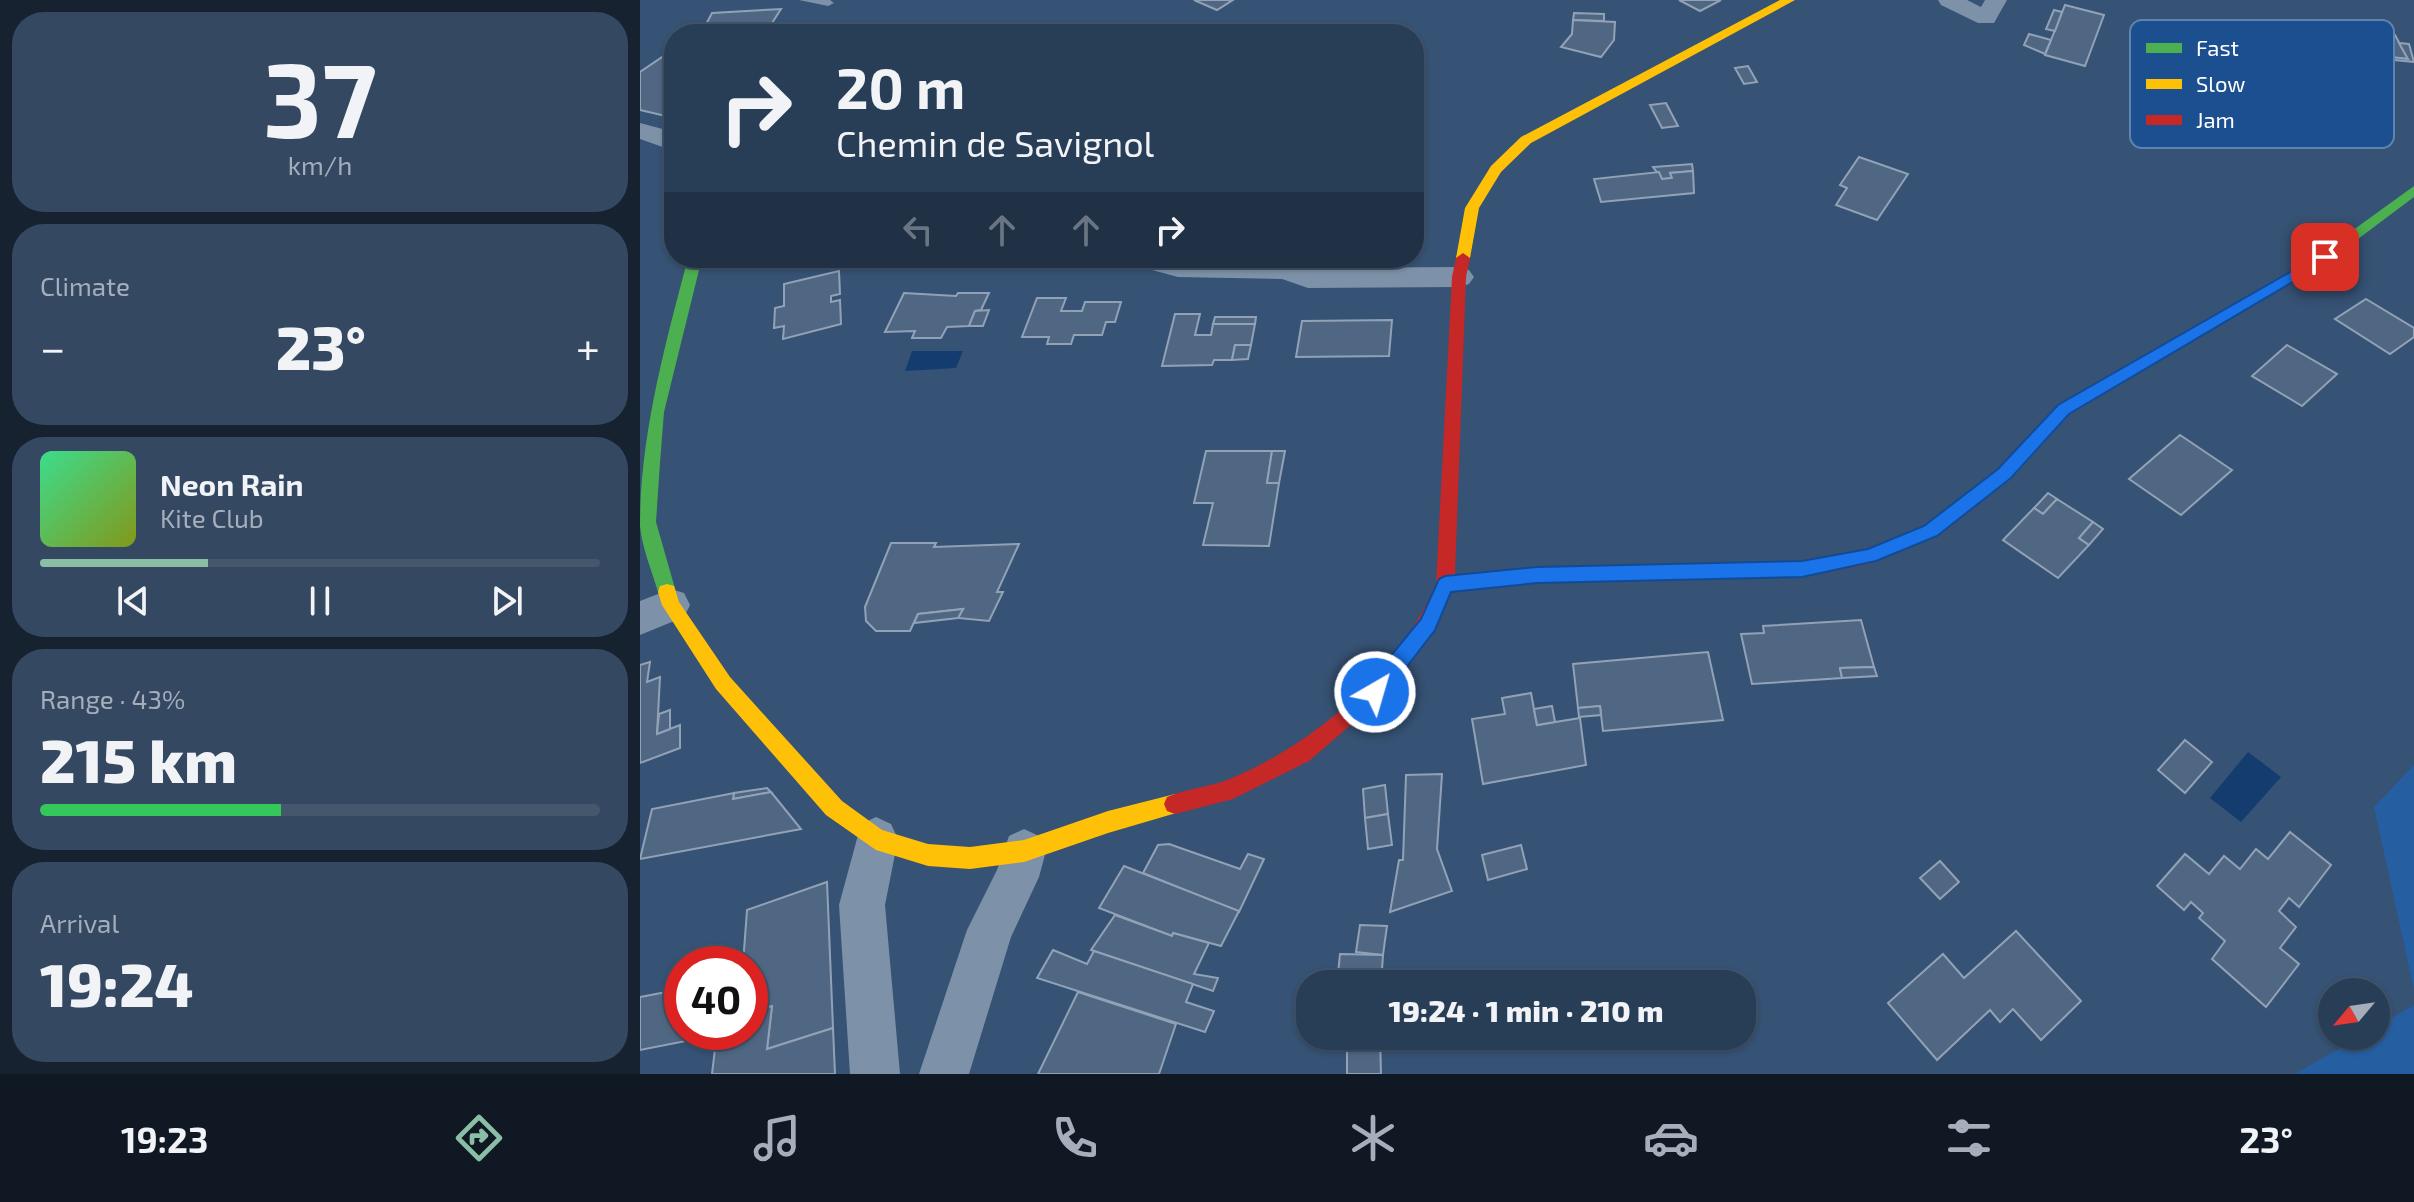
<!DOCTYPE html>
<html lang="en">
<head>
<meta charset="utf-8">
<style>
	body { margin:0; font-family:"Exo 2",sans-serif; background:#344961; color:#f1f3f6; height:100vh; display:flex; flex-direction:column; font-size:30px; white-space:nowrap }
	* { box-sizing:border-box; margin:0 }
	p { font-size:26px; color:#a5aeba }
	.icon { flex:none; width:44px; height:44px; fill:none; stroke:currentColor; stroke-width:2; stroke-linecap:round; stroke-linejoin:round }
	.map { position:relative; flex:1; overflow:hidden }
	.panel { display:flex; flex-direction:column; gap:12px; padding:12px; background:#162230; width:640px }
	.panel>* { flex:none }
	.guide { position:absolute; left:24px; top:24px; width:760px; height:244px; border-radius:32px; box-shadow:0 2px 6px #0004,0 0 0 2px #44576d; background:#283e57; color:#f1f3f6; overflow:hidden }
	.needle { width:52px; rotate:241deg }
	.fabs { position:absolute; left:1678px; top:978px; display:grid; gap:16px }
	.fabs a { display:grid; place-items:center; width:72px; height:72px; border-radius:50%; background:#283e57; box-shadow:0 2px 6px #0004,0 0 0 2px #44576d; font-size:40px }
	.speed { position:absolute; left:24px; top:946px; display:flex; gap:16px; font-size:40px; font-weight:700; text-align:center }
	.speed>* { display:grid; place-content:center; width:104px; height:104px; border-radius:50%; background:#283e57; box-shadow:0 2px 6px #0004,0 0 0 2px #44576d; line-height:1 }
	.speed .limit { border:12px solid #d22; background:#fff; color:#111 }
	.pin { position:absolute; display:grid; place-items:center; width:68px; height:68px; color:#fff; margin:-34px; border-radius:16px; box-shadow:0 4px 12px #0006 }
	.me { position:absolute; width:88px; margin:-44px; rotate:38deg; stroke-linejoin:round; filter:drop-shadow(0 0 6px #0008) }
	.turn { display:flex; align-items:center; gap:28px; height:168px; padding:0 40px; font-size:36px }
	.turn .icon { width:104px; height:104px; stroke-width:2.5 }
	.turn b { display:block; font-size:56px; line-height:68px }
	.lanes { display:flex; align-items:center; height:76px; padding:0 40px; background:#0003; justify-content:center; gap:40px; direction:ltr }
	.lanes .off { opacity:.35 }
	.big { font-size:60px; font-weight:800; line-height:1.1 }
	.panel .widget { flex:1; display:flex; flex-direction:column; justify-content:center; gap:12px; min-width:0; padding:0 28px; border-radius:32px; background:#344961 }
	.panel .dial { align-items:center; gap:0 }
	.dial b { font-size:104px; line-height:1 }
	.song { display:flex; align-items:center; gap:24px }
	.cover { width:96px; height:96px; border-radius:12px; background:linear-gradient(135deg,hsl(150 70% 55%),hsl(70 70% 35%)) }
	.played { height:8px; border-radius:4px; background:linear-gradient(90deg,#8abfa5 30%,#44576d 30%) }
	.keys { display:flex; justify-content:space-around; direction:ltr }
	.heat { display:flex; justify-content:space-between; align-items:center; font-size:44px; direction:ltr }
	.charge { height:12px; border-radius:6px; background:linear-gradient(90deg,#34c759 43%,#44576d 0) }
	.trip { position:absolute; left:656px; top:970px; width:460px; height:80px; border-radius:32px; background:#283e57; box-shadow:0 2px 6px #0004,0 0 0 2px #44576d; font-weight:800; line-height:80px; text-align:center }
	.tabs { display:flex; height:128px; justify-content:space-around; align-items:center; background:#101923; color:#a5aeba }
	.tabs .icon { width:56px; height:56px }
	.tabs .on { color:#8abfa5 }
	.tabs b { font-size:36px; color:#f1f3f6 }
	main { display:flex; flex:1; min-height:0 }
	.map>svg:first-child { display:block }
	.green { fill:#265fa1 }
	.water { fill:#153c6e }
	.building { fill:#506783; stroke:#92a2b6; stroke-width:2 }
	.lines { fill:none; stroke-linecap:round; stroke-linejoin:round }
	.lane { fill:#7d92a8; fill-rule:evenodd }
	.street { fill:#7d92a8; fill-rule:evenodd }
	.fast { fill:#4caf50; fill-rule:evenodd }
	.slow { fill:#ffc107; fill-rule:evenodd }
	.jam { fill:#c62828; fill-rule:evenodd }
	.route { fill:#1a73e8; stroke:#114b97; stroke-width:2 }
	.key { fill:#1b4f8f; stroke:#5f84b1; stroke-width:2 }
	.key-label { font-size:22px; fill:#fff }
</style>
</head>
<body>
<main>
<section class="panel">
<div class="widget dial"><b>37</b><p>km/h</p></div>
<div class="widget"><p>Climate</p>
<div class="heat"><a>−</a><b class="big">23°</b><a>+</a></div>
</div>
<div class="widget">
<div class="song"><i class="cover"></i><div><b>Neon Rain</b><p>Kite Club</p></div></div>
<div class="played"></div>
<div class="keys"><svg class="icon" aria-label="previous" viewBox="0 0 24 24"><path d="M18 5L8 12l10 7zM5 5v14"/></svg><svg class="icon" aria-label="pause" viewBox="0 0 24 24"><path d="M8 5v14M16 5v14"/></svg><svg class="icon" aria-label="next" viewBox="0 0 24 24"><path d="M6 5l10 7-10 7zM19 5v14"/></svg></div>
</div>
<div class="widget"><p>Range · 43%</p><b class="big">215 km</b><div class="charge"></div></div>
<div class="widget"><p>Arrival</p><b class="big">19:24</b></div>
</section>
<div class="map">
<svg width="1774" height="1074" viewBox="0 0 1774 1074">
	<rect width="100%" height="100%" fill="#365274"/>
	<g class="green">
		<path d="M1774,765V990L1734,807Z"/>
		<path d="M1774,1005V1074H1655L1721,1036H1736V1027Z"/>
	</g>
	<g class="water">
		<path d="M272,351H323L316,368L265,371Z"/>
		<path d="M1608,752L1641,777L1601,822L1570,798Z"/>
	</g>
	<g class="building">
		<path d="M554,0H593L577,10Z"/>
		<path d="M1039,0H1081L1060,11Z"/>
		<path d="M1425,5L1464,15L1445,66L1405,55Z"/>
		<path d="M141,9L125,34H56L63,30L72,13Z"/>
		<path d="M1414,10L1422,12L1415,31L1406,29Z"/>
		<path d="M934,13L964,14V21L933,20Z"/>
		<path d="M933,20L975,22L974,40L961,57L921,47L932,34Z"/>
		<path d="M687,25H730L729,34H685Z"/>
		<path d="M1698,32L1755,35L1768,59L1708,53Z"/>
		<path d="M1389,34L1411,40L1405,54L1384,45Z"/>
		<path d="M1759,43L1769,44L1774,62L1744,59L1743,56L1768,59Z"/>
		<path d="M34,49V118L0,110V72Z"/>
		<path d="M1108,66L1117,82L1104,84L1095,68Z"/>
		<path d="M1026,103L1038,126L1022,128L1010,105Z"/>
		<path d="M1219,157L1268,174L1237,220L1196,205L1207,188L1200,185Z"/>
		<path d="M1052,164L1053,171L1030,173L1032,178L1022,179L1013,167Z"/>
		<path d="M1053,171L1054,193L961,202L954,179L1019,172L1022,179L1032,178L1030,173Z"/>
		<path d="M199,271L200,294L191,296V302L200,300L201,324L143,339L144,326L134,328L135,308L144,306V284Z"/>
		<path d="M264,293L316,296L318,293H349L341,310L335,311L329,326L307,327L301,338H272L275,331L245,332Z"/>
		<path d="M397,298H426L421,311H442L445,302H481L475,322H466L462,335H434L431,344H407L409,337H382Z"/>
		<path d="M1726,299L1774,328V337L1750,354L1695,319Z"/>
		<path d="M349,310L343,326H329L335,311Z"/>
		<path d="M535,314H560L555,335H571L573,324H615L611,345H595L592,360H574L572,365L522,366Z"/>
		<path d="M575,317H616L615,324H573Z"/>
		<path d="M752,320L749,356L656,357L662,321Z"/>
		<path d="M595,345H611L608,359L592,360Z"/>
		<path d="M1647,345L1697,374L1662,406L1612,376Z"/>
		<path d="M1540,435L1592,470L1541,515L1489,479Z"/>
		<path d="M566,451H632L627,483H639L629,546L563,545L573,503H554Z"/>
		<path d="M632,451H645L639,483H627Z"/>
		<path d="M1408,493L1417,499L1403,514L1394,508Z"/>
		<path d="M1417,499L1453,522L1439,538L1449,545L1418,578L1363,540L1394,508L1403,514Z"/>
		<path d="M1453,522L1463,529L1449,545L1439,538Z"/>
		<path d="M251,543H296L294,547L379,544L357,592H363L349,621L318,618L323,609L278,614L270,631H236L226,621L225,607Z"/>
		<path d="M323,609L318,618L274,623L278,614Z"/>
		<path d="M1221,620L1234,667L1200,668L1202,678L1112,684L1101,634L1124,633L1123,626Z"/>
		<path d="M1068,652L1083,720L963,731L960,706L938,708L933,664Z"/>
		<path d="M10,662L7,682L20,677L17,734L40,725V748L0,763V665Z"/>
		<path d="M1234,667L1237,676L1202,678L1200,668Z"/>
		<path d="M891,693L897,725L940,718L946,765L843,784L832,719L865,714L862,698Z"/>
		<path d="M912,706L915,722L897,725L894,709Z"/>
		<path d="M960,706L961,715L939,717L938,708Z"/>
		<path d="M30,710V729L17,734L19,714Z"/>
		<path d="M1545,740L1572,762L1545,793L1518,770Z"/>
		<path d="M802,774L797,849L812,891L750,912L759,860H763L766,775Z"/>
		<path d="M745,785L748,814L725,818L723,789Z"/>
		<path d="M127,788L131,792L93,799L94,793Z"/>
		<path d="M131,792L161,829L0,859L12,809L94,793L93,799Z"/>
		<path d="M748,814L752,845L728,849L725,818Z"/>
		<path d="M1650,832L1691,865L1659,907L1649,898L1639,911L1656,927L1640,948L1659,964L1626,1007L1572,959L1585,941L1559,918L1563,913L1551,902L1544,910L1517,886L1545,854L1569,874L1584,856L1600,869L1616,849L1628,859Z"/>
		<path d="M529,844L600,869L608,854L624,859L599,912L503,873L518,845Z"/>
		<path d="M881,845L887,869L848,880L842,855Z"/>
		<path d="M1300,861L1319,882L1300,899L1280,878Z"/>
		<path d="M484,866L599,911L581,946L533,933L532,936L459,908Z"/>
		<path d="M187,882L193,1028L127,1049L132,1006L110,1012V964H103L107,910Z"/>
		<path d="M475,915L532,936L533,933L569,943L554,974L578,978L573,991L451,950Z"/>
		<path d="M720,925L747,926L743,955L716,952Z"/>
		<path d="M1376,931L1441,1001L1401,1040L1373,1009L1360,1022L1350,1010L1297,1060L1248,1003L1303,954L1324,978Z"/>
		<path d="M413,950L447,964L454,951L553,984L546,1002L574,1011L565,1032L397,978Z"/>
		<path d="M700,954L743,955L741,984H697Z"/>
		<path d="M42,989V1032H47L46,1041L0,1050V997Z"/>
		<path d="M438,992L536,1024L519,1074H398Z"/>
		<path d="M132,1006L127,1049L193,1028L195,1074H72L77,1032H110V1012Z"/>
		<path d="M707,1036H740L741,1074H707Z"/>
	</g>
	<g class="lines">
		<path class="lane" d="M159,0H190L194,3L188,6Z"/>
		<g class="street">
			<path d="M1298,0H1327L1341,7L1345,0H1367L1354,23H1338L1301,5Z"/>
			<path d="M0,123L34,132V151L0,139Z"/>
			<path d="M347,258L646,259L671,268L819,267L829,270L834,277L829,284L819,287L668,288L642,279L538,277L512,270L362,268L352,265Z"/>
			<path d="M31,589L44,593L50,605L44,617L0,635V601Z"/>
			<path d="M236,817L251,824L258,839L245,905L260,1074H210L199,905L221,824Z"/>
			<path d="M384,829L399,836L406,851L399,877L371,937L329,1074H279L327,930L357,870L369,836Z"/>
		</g>
		<g class="fast">
			<path d="M1774,186V197L1690,260L1430,414L1371,479L1340,503H1328L1325,498L1328,493L1359,469L1418,406L1680,254Z"/>
			<path d="M48,258H62L24,412L20,463L16,522L36,592L34,598L27,600L20,598L18,592C12,571 2,548 0,526C0,435 25,345 48,258Z"/>
		</g>
		<g class="slow">
			<path d="M1140,0H1155L891,143L861,172L839,208L830,258L823,263L818,261L816,258L825,208L851,166L881,137Z"/>
			<path d="M27,584L34,586L39,602L90,677L202,801L242,830L288,844L330,847L384,840L468,811L535,794L543,797L546,804L543,811L468,833L384,862L330,869L288,866L236,850L186,815L76,689L22,605L18,592L20,586Z"/>
		</g>
		<path class="jam" d="M823,253L830,258L826,277L815,575L897,567L1162,561L1227,549L1285,526L1328,493H1340L1343,498L1297,536L1229,564L1162,577L897,583L811,591L795,630L742,698L669,761L593,799L535,814L527,811L524,804L527,797C548,788 572,787 592,778C679,741 758,671 796,584L812,277L816,258Z"/>
	</g>
	<path class="route" d="M1685,252L1692,257L1690,260L1429,414L1371,478L1297,536L1236,561L1162,577L897,583L811,592L795,630L742,699L735,701L727,699L725,692L727,685L781,619L799,579L805,576L897,567L1162,561L1228,549L1284,526L1358,469L1418,405Z"/>
	<rect x="1490" y="20" width="264" height="128" rx="12" class="key"/>
	<rect x="1506" y="43" width="36" height="10" fill="#4caf50"/>
	<rect x="1506" y="79" width="36" height="10" fill="#ffc107"/>
	<rect x="1506" y="115" width="36" height="10" fill="#c62828"/>
	<g class="key-label">
		<text x="1556" y="56">Fast</text>
		<text x="1556" y="92">Slow</text>
		<text x="1556" y="128">Jam</text>
	</g>
</svg>
<div class="fabs">
<a><svg class="needle" viewBox="-14 -14 28 28"><path d="M0-13l5 13h-10z" fill="#e53935"/><path d="M0 13l5-13h-10z" fill="#a5aeba"/></svg></a>
</div>
<div class="speed"><div class="limit">40</div></div>
<div class="pin" style="left:1685px;top:257px;background:#d93025"><svg class="icon" aria-label="arrive" viewBox="0 0 24 24"><path d="M6 21V4h12l-3 4 3 4H6"/></svg></div>
<svg class="me" style="left:735px;top:692px" viewBox="-20 -20 40 40"><circle r="17" fill="#1a73e8" stroke="#fff" stroke-width="3"/><path d="M0-11L8 9 0 5-8 9z" fill="#fff"/></svg>
<div class="trip">19:24 · 1 min · 210 m</div>
<div class="guide">
<div class="turn"><svg class="icon" aria-label="right" viewBox="0 0 24 24"><path d="M7 20v-9h11M14 6l5 5-5 5"/></svg><div><b>20 m</b>Chemin de Savignol</div></div>
<div class="lanes"><svg class="icon off" aria-label="left" viewBox="0 0 24 24"><path d="M17 20v-9H6M10 6l-5 5 5 5"/></svg><svg class="icon off" aria-label="ahead" viewBox="0 0 24 24"><path d="M12 20V5M6 11l6-6 6 6"/></svg><svg class="icon off" aria-label="ahead" viewBox="0 0 24 24"><path d="M12 20V5M6 11l6-6 6 6"/></svg><svg class="icon" aria-label="right" viewBox="0 0 24 24"><path d="M7 20v-9h11M14 6l5 5-5 5"/></svg></div>
</div>
</div>
</main>
<nav class="tabs">
<b>19:23</b>
<svg class="icon on" aria-label="directions" viewBox="0 0 24 24"><path d="M12 3l9 9-9 9-9-9zM9 14v-3h6M13 9l2 2-2 2"/></svg>
<svg class="icon" aria-label="music" viewBox="0 0 24 24"><path d="M9 18V5l10-2v13"/><circle cx="6" cy="18" r="3"/><circle cx="16" cy="16" r="3"/></svg>
<svg class="icon" aria-label="phone" viewBox="0 0 24 24"><path d="M5 4h4l2 5-3 2q2 4 5 5l2-3 5 2v4C11 20 4 13 5 4z"/></svg>
<svg class="icon" aria-label="climate" viewBox="0 0 24 24"><path d="M12 3v18M4 7l16 10M4 17L20 7"/></svg>
<svg class="icon" aria-label="car" viewBox="0 0 24 24"><path d="M5 17H2v-5l4-1 3-4h7l3 4 3 1v5h-3M9 17h6M6 11h13"/><circle cx="7" cy="17" r="2"/><circle cx="17" cy="17" r="2"/></svg>
<svg class="icon" aria-label="filters" viewBox="0 0 24 24"><path d="M4 7h16M4 17h16"/><circle cx="9" cy="7" r="2"/><circle cx="15" cy="17" r="2"/></svg>
<b>23°</b>
</nav>
</body>
</html>
